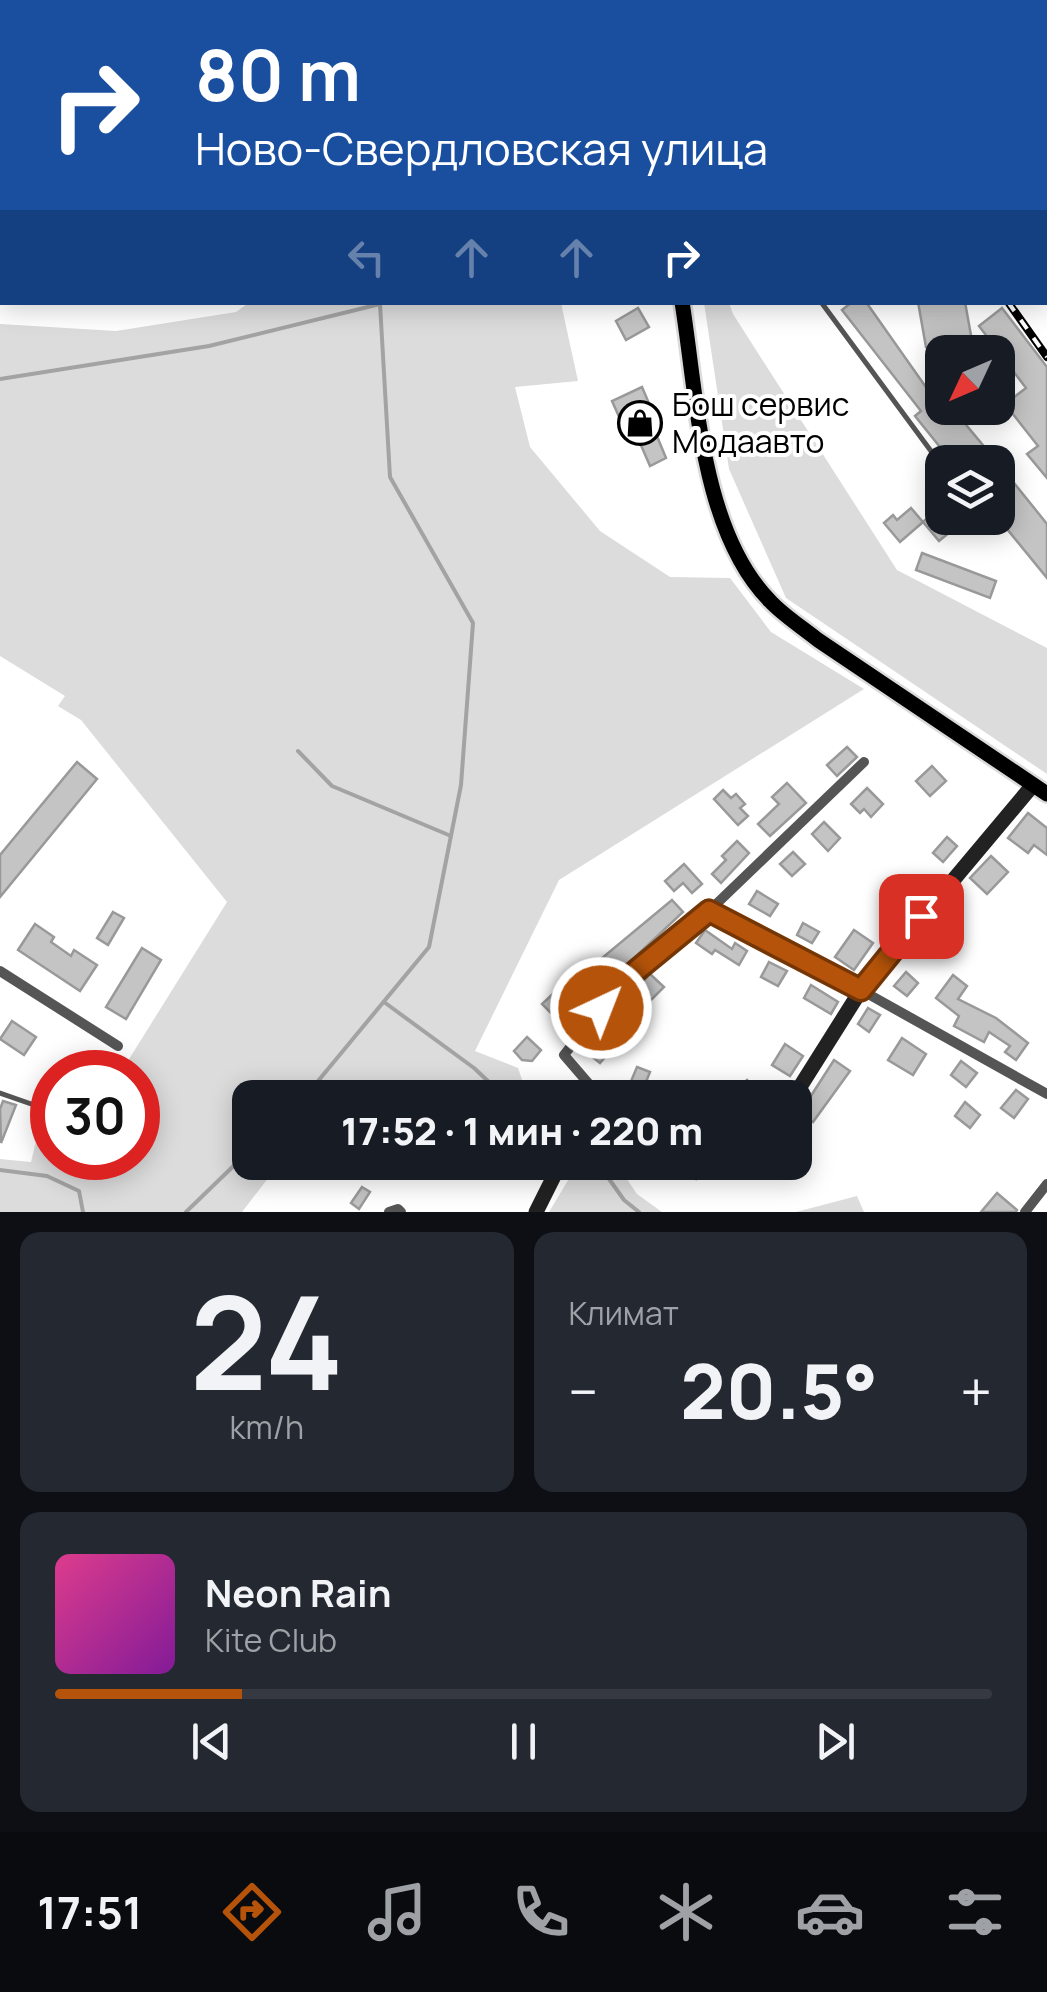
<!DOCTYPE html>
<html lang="ru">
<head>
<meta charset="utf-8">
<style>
	body { margin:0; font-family:Manrope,sans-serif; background:#242831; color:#f1f3f6; height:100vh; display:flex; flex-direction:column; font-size:38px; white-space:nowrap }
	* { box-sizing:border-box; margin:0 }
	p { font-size:32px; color:#9ea1a6 }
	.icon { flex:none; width:55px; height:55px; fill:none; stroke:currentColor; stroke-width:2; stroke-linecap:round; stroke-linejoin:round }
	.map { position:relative; height:1212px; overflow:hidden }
	.details { display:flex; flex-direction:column; gap:20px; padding:20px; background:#0d0f14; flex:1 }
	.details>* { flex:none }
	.hud { position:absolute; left:0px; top:0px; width:1048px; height:305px; box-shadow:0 5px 25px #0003; background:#1a4fa0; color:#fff; overflow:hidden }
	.needle { width:65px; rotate:226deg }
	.controls { position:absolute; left:925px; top:335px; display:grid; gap:20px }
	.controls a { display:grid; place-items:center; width:90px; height:90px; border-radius:20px; background:#171b24; box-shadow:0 5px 25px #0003; font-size:50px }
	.speed { position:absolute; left:30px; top:1050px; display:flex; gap:20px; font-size:50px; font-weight:700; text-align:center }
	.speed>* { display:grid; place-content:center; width:130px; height:130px; border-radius:50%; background:#171b24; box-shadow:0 5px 25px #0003; line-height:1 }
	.speed .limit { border:15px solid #d22; background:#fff; color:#111 }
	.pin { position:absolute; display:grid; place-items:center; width:85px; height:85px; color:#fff; margin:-42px; border-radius:20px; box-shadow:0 5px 15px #0006 }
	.me { position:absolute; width:110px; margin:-55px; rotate:43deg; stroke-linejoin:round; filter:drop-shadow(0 0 8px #0008) }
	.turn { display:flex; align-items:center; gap:35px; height:210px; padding:0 30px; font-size:45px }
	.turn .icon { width:130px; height:130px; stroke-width:2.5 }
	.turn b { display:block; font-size:70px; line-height:85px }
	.lanes { display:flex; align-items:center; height:95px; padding:0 30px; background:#0003; justify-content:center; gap:50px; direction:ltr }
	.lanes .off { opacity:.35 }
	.big { font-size:75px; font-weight:800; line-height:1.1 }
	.details .card { flex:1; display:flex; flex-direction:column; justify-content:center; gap:15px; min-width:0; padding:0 35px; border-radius:20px; background:#242831 }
	.details .dial { align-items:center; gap:0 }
	.dial b { font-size:130px; line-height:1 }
	.song { display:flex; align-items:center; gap:30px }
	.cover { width:120px; height:120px; border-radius:15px; background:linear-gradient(135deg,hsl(330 70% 55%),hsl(290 70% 35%)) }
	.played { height:10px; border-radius:5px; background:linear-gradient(90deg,#b45309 20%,#363941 20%) }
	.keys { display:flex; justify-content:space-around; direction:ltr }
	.heat { display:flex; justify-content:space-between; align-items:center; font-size:55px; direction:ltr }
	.details .tiles { flex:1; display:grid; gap:20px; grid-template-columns:1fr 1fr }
	.card:last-child { grid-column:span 2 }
	.trip { position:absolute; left:232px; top:1080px; width:580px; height:100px; border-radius:20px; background:#171b24; box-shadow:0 5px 25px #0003; font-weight:800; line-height:100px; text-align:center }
	.tabs { display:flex; height:160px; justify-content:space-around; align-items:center; background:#090b0e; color:#9ea1a6 }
	.tabs .icon { width:70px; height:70px }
	.tabs .active { color:#b45309 }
	.tabs b { font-size:45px; color:#f1f3f6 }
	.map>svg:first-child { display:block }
	.green { fill:#dcdcdc }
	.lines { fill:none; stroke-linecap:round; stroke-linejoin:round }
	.stream { stroke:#a3a3a3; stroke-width:4 }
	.building { fill:#c4c4c4; stroke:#999; stroke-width:2.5 }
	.primary-casing { stroke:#dbdbdb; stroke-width:20 }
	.service { stroke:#555; stroke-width:5 }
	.minor { stroke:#555; stroke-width:10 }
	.secondary { stroke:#222; stroke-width:15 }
	.primary { stroke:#000; stroke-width:15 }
	.rail-casing { stroke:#000; stroke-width:8 }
	.rail { stroke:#fff; stroke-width:4; stroke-dasharray:11; stroke-linecap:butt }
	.route-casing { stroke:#753606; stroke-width:25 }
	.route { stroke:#b45309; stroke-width:18 }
	.labels { text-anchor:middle; stroke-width:8; stroke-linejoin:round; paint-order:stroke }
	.poi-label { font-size:32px; fill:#000; stroke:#fff; text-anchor:start }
</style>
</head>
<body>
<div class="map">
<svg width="1047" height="1212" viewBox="0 0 1047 1212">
	<rect width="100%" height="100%" fill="#fff"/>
	<g class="green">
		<path d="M250,302L561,303L578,381L515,387L530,447L600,531L670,577L730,578L771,632L864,689L559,880L475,1051L518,1068L528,1097H462L443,1089L437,1098H250V1162L318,1163L269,1177L242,1212H0V1159L31,1162L45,1103L52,1106V1158H138V1072H121L227,902L81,720L0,671L58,706L65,696L0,656V324L116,331L236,312Z"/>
		<path d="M704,303H729L733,314L897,570L1047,648V774L786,598L729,469Z"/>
		<path d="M579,1162L616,1163L637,1194L662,1212H549Z"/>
		<path d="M857,1196L864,1212H796Z"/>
	</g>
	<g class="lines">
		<g class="stream">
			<path d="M0,379L209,346L380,304"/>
			<path d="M298,751L332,786L451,836"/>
			<path d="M384,1002L474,1068L506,1098"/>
			<path d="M304,1098L429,947L461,785L473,623L390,477L380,304L383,302"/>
			<path d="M597,1162L624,1200L639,1212"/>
			<path d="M0,1170L47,1176L79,1191L83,1212"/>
			<path d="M186,1212L250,1150"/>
		</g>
	</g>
	<g class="building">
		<path d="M852,302H866L935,400L937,398L942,408H952L997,462H952L915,416L921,411L842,310Z"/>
		<path d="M918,302H965L974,352H944L943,344L926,347Z"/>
		<path d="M638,308L649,327L626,340L616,321Z"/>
		<path d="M1002,308L1047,367V478L1027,454L1038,446L1005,404L1026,388L979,326Z"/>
		<path d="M642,387L659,427L654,429L666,458L650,466L637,436L629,439L612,401Z"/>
		<path d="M998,463L1047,524V578L998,518Z"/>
		<path d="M942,506V518H967L939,541L923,522Z"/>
		<path d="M911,508L923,522L900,542L884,523L893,515L897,520Z"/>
		<path d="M922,553L996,581L990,598L916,570Z"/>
		<path d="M847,747L857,757L837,776L827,765Z"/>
		<path d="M77,762L97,779L0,897V855Z"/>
		<path d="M932,766L946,781L930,796L916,781Z"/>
		<path d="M787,783L806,803L770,836L758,824L779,804L772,797Z"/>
		<path d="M867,788L883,804L871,817L864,809L860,813L851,804Z"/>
		<path d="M723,790L731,798L736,794L745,804L740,808L748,816L738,825L714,799Z"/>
		<path d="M1028,813L1047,828V855L1034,845L1028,853L1008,838Z"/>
		<path d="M824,822L840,838L828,851L812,834Z"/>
		<path d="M947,837L957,846L943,862L933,853Z"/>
		<path d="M737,841L749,853L721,883L712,874L726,860L722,856Z"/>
		<path d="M793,852L805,864L792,876L780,864Z"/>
		<path d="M991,856L1008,872L987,894L970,878Z"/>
		<path d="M684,864L702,884L692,893L683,883L674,891L665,881Z"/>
		<path d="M905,882L916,891L902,907L891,898Z"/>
		<path d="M757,891L778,904L770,916L749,904Z"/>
		<path d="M672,900L683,912L617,974L602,958Z"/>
		<path d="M944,909L954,917L938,934L929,926Z"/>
		<path d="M113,912L124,918L108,945L97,938Z"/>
		<path d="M803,923L819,932L812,943L797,935Z"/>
		<path d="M35,924L54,937L51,942L71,956L74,950L97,965L80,991L18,950Z"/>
		<path d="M705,930L732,949L735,943L747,951L739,965L715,950L712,954L696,943Z"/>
		<path d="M854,930L873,943L854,970L835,957Z"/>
		<path d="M142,948L161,960L126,1019L106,1007Z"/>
		<path d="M769,962L787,971L778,986L761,977Z"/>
		<path d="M906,972L918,983L907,996L894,986Z"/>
		<path d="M650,974L664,987L651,1000L638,987Z"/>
		<path d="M953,975L967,986L958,999L996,1018L1028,1043L1016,1060L1005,1052L1010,1046L989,1032L984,1042L954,1026L959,1016L936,998Z"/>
		<path d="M578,982L595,997L563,1025L542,1004L557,990L564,997Z"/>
		<path d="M811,985L838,1002L831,1014L804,998Z"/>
		<path d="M868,1008L880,1015L869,1032L858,1024Z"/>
		<path d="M12,1021L36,1037L24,1055L0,1039Z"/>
		<path d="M597,1036L612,1049L600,1063L585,1051Z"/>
		<path d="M527,1037L541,1050L532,1061L522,1060L514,1051Z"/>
		<path d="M902,1038L926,1054L913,1075L888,1060Z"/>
		<path d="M785,1044L803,1056L790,1076L772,1065Z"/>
		<path d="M834,1060L850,1071L813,1122L800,1113Z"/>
		<path d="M961,1061L977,1073L966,1087L951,1075Z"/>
		<path d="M637,1067L650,1072L642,1092L629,1086Z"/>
		<path d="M747,1080L766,1098H742L736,1091Z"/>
		<path d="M1016,1090L1028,1099L1014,1118L1001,1108Z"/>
		<path d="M3,1101L16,1105L1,1143L0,1109Z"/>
		<path d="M965,1102L980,1115L970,1128L955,1116Z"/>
		<path d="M795,1136L809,1147L795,1164Z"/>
		<path d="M689,1162H709L696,1179L683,1170Z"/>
		<path d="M362,1187L370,1192L359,1209L351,1203Z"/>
		<path d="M997,1193L1017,1210L1016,1212H981Z"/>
	</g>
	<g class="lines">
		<g class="primary-casing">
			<g id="primary">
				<path d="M628,0V2"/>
				<path d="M644,0L645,2"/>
				<path d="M682,302C697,395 701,531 770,601C784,616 802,627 818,640L1047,794"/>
			</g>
		</g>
		<g class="service">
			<path d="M1045,169L1047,168"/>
			<path d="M821,302L942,466"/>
			<path d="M0,1093L37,1106"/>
		</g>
		<g class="minor">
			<path d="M388,0L390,2"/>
			<path d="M0,8L2,10"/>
			<path d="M709,911L861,990L1047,1094"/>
			<path d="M0,971L118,1046"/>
			<path d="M601,1098L564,1055L619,985L709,911L864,762"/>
			<path d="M389,1212L398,1209L401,1212"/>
			<path d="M1025,1212L1047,1184"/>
		</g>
		<g class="secondary">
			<path d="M793,1098L861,990L1033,785"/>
			<path d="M536,1212L561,1162"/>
		</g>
		<use href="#primary" class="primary"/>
		<g class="rail-casing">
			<g id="rail">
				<path d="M897,0L898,2"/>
				<path d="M993,0L996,2"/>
				<path d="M1022,0L1025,2"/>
				<path d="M1045,9L1047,11"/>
				<path d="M1045,51L1047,53"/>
				<path d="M1008,302L1047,357"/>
			</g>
		</g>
		<use href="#rail" class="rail"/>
	</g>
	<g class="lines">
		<g class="route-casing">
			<path id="route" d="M601,1008L620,984L709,911L861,990L921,916"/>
		</g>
		<use href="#route" class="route"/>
	</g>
	<defs>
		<g id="shop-ring" transform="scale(2.25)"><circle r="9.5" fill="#fff" stroke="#000" stroke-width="1.5"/><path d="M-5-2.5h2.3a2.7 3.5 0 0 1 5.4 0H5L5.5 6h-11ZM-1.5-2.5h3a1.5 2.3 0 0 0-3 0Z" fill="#000"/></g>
	</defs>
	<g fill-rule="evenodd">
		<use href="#shop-ring" x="640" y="423"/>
	</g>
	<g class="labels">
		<g class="poi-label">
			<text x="672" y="416">Бош сервис<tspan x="672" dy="37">Модаавто</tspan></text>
		</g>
	</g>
</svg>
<div class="controls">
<a><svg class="needle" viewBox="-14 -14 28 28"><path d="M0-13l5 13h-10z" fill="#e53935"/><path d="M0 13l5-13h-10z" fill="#9ea1a6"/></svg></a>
<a><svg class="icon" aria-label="layers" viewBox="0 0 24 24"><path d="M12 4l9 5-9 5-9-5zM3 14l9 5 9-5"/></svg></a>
</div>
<div class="speed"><div class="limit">30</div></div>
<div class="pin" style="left:921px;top:916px;background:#d93025"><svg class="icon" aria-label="arrive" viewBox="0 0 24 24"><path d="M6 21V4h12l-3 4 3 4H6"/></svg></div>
<svg class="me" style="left:601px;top:1008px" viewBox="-20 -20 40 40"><circle r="17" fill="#b45309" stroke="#fff" stroke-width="3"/><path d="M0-11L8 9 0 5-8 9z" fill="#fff"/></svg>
<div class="trip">17:52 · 1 мин · 220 m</div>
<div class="hud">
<div class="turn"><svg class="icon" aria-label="right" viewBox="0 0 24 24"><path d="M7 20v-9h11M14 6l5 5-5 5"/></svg><div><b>80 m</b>Ново-Свердловская улица</div></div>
<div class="lanes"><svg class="icon off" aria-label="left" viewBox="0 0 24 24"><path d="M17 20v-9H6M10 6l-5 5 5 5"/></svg><svg class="icon off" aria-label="ahead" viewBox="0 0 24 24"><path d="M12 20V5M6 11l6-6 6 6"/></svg><svg class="icon off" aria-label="ahead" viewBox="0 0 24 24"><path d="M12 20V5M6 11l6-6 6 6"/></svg><svg class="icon" aria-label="right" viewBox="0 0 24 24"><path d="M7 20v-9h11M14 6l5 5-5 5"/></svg></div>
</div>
</div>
<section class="details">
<div class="tiles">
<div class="card dial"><b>24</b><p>km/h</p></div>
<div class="card"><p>Климат</p>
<div class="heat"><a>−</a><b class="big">20.5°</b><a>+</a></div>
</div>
<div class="card">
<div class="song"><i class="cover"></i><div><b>Neon Rain</b><p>Kite Club</p></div></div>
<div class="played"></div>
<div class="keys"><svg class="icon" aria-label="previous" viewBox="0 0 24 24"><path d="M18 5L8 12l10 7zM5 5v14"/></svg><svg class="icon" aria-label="pause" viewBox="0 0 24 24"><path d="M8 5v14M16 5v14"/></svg><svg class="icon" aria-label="next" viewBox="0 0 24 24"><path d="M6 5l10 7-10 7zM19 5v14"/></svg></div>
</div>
</div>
</section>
<nav class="tabs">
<b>17:51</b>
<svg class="icon active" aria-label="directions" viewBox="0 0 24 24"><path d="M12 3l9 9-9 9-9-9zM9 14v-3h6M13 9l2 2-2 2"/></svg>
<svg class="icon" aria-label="music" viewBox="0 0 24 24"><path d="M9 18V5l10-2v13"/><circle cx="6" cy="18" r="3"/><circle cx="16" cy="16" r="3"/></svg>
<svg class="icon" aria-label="phone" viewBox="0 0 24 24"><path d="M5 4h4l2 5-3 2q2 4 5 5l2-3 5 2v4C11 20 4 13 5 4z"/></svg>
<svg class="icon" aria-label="climate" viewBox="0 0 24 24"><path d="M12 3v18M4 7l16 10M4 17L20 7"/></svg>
<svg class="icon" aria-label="car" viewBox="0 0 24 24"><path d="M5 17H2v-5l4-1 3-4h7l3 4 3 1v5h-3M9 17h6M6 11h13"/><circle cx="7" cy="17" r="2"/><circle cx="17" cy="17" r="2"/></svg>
<svg class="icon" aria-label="filters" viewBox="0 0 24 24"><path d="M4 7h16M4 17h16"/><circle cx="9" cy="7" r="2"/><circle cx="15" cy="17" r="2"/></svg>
</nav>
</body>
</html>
